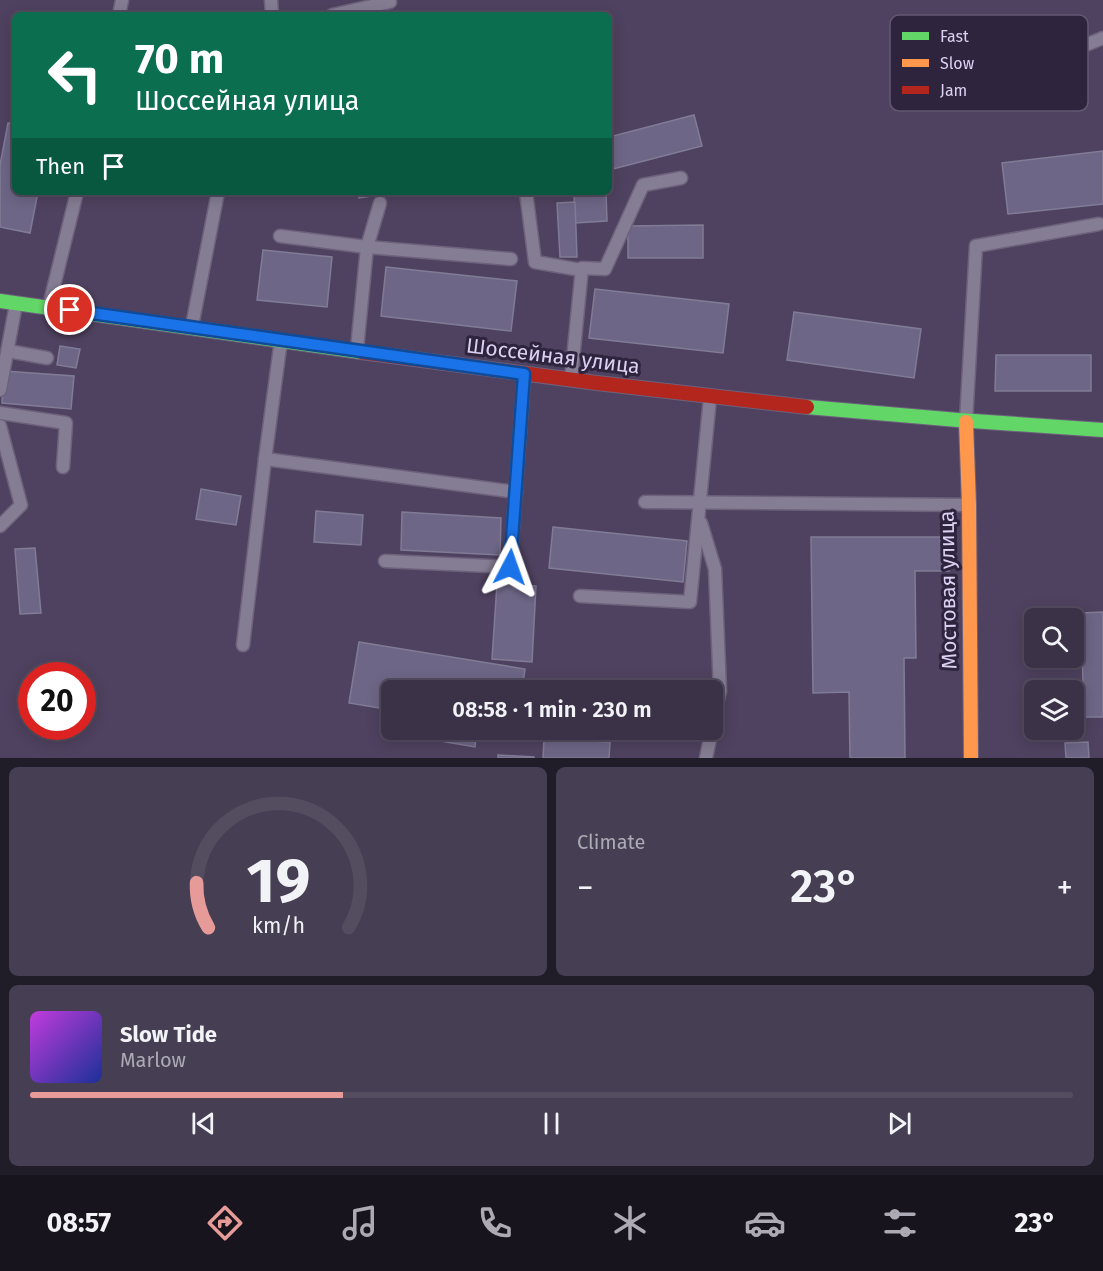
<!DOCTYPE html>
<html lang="en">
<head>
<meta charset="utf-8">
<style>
	body { margin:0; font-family:"Fira Sans",sans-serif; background:#463e52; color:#f1f3f6; height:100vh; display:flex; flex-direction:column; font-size:22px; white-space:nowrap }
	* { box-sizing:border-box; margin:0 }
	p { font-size:20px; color:#acaab4 }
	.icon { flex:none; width:33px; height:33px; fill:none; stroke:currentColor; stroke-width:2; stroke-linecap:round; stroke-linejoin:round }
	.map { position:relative; height:758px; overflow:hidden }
	.side { display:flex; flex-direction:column; gap:9px; padding:9px; background:#201c28; flex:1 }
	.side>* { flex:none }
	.guide { position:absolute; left:12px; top:12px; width:600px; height:183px; border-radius:9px; box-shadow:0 3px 15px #0003,0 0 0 2px #544d60; background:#0b6e4f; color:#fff; overflow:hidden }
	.fabs { position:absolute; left:1024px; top:608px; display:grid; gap:12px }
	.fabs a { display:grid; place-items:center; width:60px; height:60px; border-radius:9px; background:#3b3248; box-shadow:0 3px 15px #0003,0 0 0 2px #544d60; font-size:30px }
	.speed { position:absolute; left:18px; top:662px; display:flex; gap:12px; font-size:30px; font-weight:700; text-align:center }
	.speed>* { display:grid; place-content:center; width:78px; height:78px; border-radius:50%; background:#3b3248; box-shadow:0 3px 15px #0003,0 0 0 2px #544d60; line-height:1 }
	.speed .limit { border:9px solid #d22; background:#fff; color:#111 }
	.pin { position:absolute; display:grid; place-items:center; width:51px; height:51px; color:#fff; margin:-26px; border:3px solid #fff; border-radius:50%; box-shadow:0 2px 6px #0007 }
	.me { position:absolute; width:66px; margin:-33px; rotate:4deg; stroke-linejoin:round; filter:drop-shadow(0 0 4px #0008) }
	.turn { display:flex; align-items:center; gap:21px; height:126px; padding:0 24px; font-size:27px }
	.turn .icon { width:78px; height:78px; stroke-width:2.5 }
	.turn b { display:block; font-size:42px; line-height:51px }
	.then { display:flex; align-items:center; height:57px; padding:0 24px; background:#0003; gap:12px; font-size:22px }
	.big { font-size:45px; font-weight:600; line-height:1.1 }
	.side .tile { flex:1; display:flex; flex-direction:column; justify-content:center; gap:9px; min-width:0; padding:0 21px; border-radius:9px; background:#463e52 }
	.side .dial { align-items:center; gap:0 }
	.dial svg { height:156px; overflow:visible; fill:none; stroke:#544d60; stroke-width:7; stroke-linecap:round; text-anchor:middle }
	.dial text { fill:#f1f3f6; stroke:none }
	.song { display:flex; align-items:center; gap:18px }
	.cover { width:72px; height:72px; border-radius:9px; background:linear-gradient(135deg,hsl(290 70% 55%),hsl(230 70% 35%)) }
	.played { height:6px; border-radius:3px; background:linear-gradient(90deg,#e69b98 30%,#544d60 30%) }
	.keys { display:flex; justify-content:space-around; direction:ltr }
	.heat { display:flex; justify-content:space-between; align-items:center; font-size:33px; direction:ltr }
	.side .tiles { flex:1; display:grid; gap:9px; grid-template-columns:1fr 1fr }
	.tile:last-child { grid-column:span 2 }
	.trip { position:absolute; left:381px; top:680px; width:342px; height:60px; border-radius:9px; background:#3b3248; box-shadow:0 3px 15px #0003,0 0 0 2px #544d60; font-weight:600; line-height:60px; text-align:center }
	.tabs { display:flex; height:96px; justify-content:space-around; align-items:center; background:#18141d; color:#acaab4 }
	.tabs .icon { width:42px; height:42px }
	.tabs .selected { color:#e69b98 }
	.tabs b { font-size:27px; color:#f1f3f6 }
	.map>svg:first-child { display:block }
	.building { fill:#6d6686; stroke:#817c95; stroke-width:1.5 }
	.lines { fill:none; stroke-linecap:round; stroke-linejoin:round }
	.lane-casing { stroke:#6d617c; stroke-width:15 }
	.fast-casing { stroke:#6d617c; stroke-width:16 }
	.slow-casing { stroke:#6d617c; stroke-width:16 }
	.jam-casing { stroke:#6d617c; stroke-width:16 }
	.lane { stroke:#857d93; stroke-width:12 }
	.fast { stroke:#63d668; stroke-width:14 }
	.slow { stroke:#ff974d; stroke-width:14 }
	.jam { stroke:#b3261e; stroke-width:14 }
	.route-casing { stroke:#114b97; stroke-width:15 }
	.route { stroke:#1a73e8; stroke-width:10 }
	.labels { text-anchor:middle; stroke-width:6; stroke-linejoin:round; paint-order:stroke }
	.street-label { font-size:21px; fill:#ddd1f2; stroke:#2e243d }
	.key { fill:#2e243d; stroke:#635873; stroke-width:1.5 }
	.key-label { font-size:16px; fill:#ddd1f2 }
</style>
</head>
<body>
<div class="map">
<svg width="1103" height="758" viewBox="0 0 1103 758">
	<rect width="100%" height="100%" fill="#4f4260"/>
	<g class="building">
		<path d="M694,115L702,146L609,170V137Z"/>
		<path d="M8,123L15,124V192H38L30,233L0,227V165Z"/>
		<path d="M1103,151V204L1008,214L1002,163Z"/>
		<path d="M358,192H398L359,198Z"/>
		<path d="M574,192H606L607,221L575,223Z"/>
		<path d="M575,202L577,257H560L557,203Z"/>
		<path d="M703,225V258H628V226Z"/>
		<path d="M263,250L332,257L327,307L257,300Z"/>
		<path d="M386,267L517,281L511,331L381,316Z"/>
		<path d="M595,289L729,304L723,353L589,338Z"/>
		<path d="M794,312L921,329L914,378L787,360Z"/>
		<path d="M60,346L80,349L76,368L57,365Z"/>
		<path d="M996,355H1091V391H995Z"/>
		<path d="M4,371L74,376L71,409L2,403Z"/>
		<path d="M201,489L241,496L236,525L196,519Z"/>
		<path d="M316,511L363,515L361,545L314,542Z"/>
		<path d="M402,512L501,518L500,555L401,550Z"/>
		<path d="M553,527L687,541L683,582L549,568Z"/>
		<path d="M811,537H948L949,571H915L916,658H904L905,758H850L849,692L813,693Z"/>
		<path d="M35,548L41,613L20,614L15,549Z"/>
		<path d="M497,584L536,586L532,662L492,659Z"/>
		<path d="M1103,612V717H1084L1081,613Z"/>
		<path d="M359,642L525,669L522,690H392V710L349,703Z"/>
		<path d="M418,729H477L475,747L416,737Z"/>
		<path d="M544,739L610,742L609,758H543Z"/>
		<path d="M1088,742L1089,758H1066L1065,743Z"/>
		<path d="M498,755L534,757V758H498Z"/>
	</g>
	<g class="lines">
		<g class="lane-casing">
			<g id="lane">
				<path d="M271,0L272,15"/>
				<path d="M119,15L122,0"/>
				<path d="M332,15L390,2"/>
				<path d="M1029,68L1103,38"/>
				<path d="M526,192L535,262L581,270"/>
				<path d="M280,236L367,247L380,203"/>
				<path d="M49,306L77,192"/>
				<path d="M192,326L218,192"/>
				<path d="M357,349L367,247L511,259"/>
				<path d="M8,351L47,358"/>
				<path d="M571,379L582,268L605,269L643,185L681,178"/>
				<path d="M0,390L16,304"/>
				<path d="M0,413L66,423L63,467"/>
				<path d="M966,421L976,246L1099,224"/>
				<path d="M0,426L21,505L0,526"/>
				<path d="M265,459L516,492"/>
				<path d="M645,502L968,505"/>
				<path d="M701,523L715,569L720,691L712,726"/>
				<path d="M385,561L510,567L524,376"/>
				<path d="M580,596L690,602L710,398"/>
				<path d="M243,645L265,459L281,340"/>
				<path d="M706,758L712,729"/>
			</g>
		</g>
		<g class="fast-casing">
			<g id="fast">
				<path d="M0,301L361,352"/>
				<path d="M807,407L958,420L1103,430"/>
			</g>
		</g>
		<g class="slow-casing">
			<path id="slow" d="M966,422L969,505L971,758"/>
		</g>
		<g class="jam-casing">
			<path id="jam" d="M361,352L597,383L807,407"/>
		</g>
		<use href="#lane" class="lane"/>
		<use href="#fast" class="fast"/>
		<use href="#slow" class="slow"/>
		<use href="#jam" class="jam"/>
	</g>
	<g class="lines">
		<g class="route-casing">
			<path id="route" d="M70,310L524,374L510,567"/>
		</g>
		<use href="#route" class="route"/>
	</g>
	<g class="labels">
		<g class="street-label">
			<text transform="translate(553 356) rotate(7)" y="7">Шоссейная улица</text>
			<text transform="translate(948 590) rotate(-91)" y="7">Мостовая улица</text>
		</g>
	</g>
	<rect x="890" y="15" width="198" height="96" rx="9" class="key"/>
	<rect x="902" y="32" width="27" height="8" fill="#63d668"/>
	<rect x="902" y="59" width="27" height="8" fill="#ff974d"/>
	<rect x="902" y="86" width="27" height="8" fill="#b3261e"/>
	<g class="key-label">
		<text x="940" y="42">Fast</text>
		<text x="940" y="69">Slow</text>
		<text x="940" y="96">Jam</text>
	</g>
</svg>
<div class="fabs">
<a><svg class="icon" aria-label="search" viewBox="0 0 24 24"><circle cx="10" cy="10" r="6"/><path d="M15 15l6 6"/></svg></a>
<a><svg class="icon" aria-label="layers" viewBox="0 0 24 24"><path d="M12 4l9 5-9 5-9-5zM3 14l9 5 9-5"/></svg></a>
</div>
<div class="speed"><div class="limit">20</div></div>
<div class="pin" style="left:70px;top:310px;background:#d93025"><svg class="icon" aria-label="arrive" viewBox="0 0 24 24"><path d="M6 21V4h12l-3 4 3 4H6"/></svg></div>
<svg class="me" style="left:510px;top:567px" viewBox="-20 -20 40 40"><path d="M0-17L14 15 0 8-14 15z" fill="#1a73e8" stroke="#fff" stroke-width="4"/></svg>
<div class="trip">08:58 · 1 min · 230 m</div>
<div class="guide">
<div class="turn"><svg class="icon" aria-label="left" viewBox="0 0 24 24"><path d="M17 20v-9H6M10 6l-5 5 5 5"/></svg><div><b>70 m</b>Шоссейная улица</div></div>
<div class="then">Then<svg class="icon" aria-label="arrive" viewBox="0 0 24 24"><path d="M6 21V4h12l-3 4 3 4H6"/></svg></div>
</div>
</div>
<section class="side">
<div class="tiles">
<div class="tile dial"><svg viewBox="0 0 100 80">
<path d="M14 69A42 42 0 1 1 86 69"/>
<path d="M14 69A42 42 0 0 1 8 46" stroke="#e69b98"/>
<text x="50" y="56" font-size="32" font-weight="700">19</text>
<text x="50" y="72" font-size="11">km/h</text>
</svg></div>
<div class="tile"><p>Climate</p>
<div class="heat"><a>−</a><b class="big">23°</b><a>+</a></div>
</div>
<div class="tile">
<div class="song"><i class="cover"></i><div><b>Slow Tide</b><p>Marlow</p></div></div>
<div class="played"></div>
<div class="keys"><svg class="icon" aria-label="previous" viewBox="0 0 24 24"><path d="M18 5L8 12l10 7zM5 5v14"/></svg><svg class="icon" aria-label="pause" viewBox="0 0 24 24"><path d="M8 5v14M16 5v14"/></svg><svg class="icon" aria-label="next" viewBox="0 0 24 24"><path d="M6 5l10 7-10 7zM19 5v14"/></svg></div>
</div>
</div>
</section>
<nav class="tabs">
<b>08:57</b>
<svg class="icon selected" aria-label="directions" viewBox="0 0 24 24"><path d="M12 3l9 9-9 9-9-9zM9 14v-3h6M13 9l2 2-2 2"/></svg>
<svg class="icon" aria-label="music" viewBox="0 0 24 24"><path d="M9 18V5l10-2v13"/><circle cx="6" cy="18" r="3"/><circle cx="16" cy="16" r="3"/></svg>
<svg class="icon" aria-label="phone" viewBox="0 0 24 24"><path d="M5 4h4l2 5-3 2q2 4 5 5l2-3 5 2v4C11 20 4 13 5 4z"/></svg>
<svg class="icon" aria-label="climate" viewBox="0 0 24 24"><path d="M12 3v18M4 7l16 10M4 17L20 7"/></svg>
<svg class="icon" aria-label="car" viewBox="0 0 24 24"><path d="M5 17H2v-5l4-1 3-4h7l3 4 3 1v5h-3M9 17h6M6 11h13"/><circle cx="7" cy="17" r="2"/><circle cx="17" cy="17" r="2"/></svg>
<svg class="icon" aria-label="filters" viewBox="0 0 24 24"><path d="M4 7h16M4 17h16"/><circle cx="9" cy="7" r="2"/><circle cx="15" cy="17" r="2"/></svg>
<b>23°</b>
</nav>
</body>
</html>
